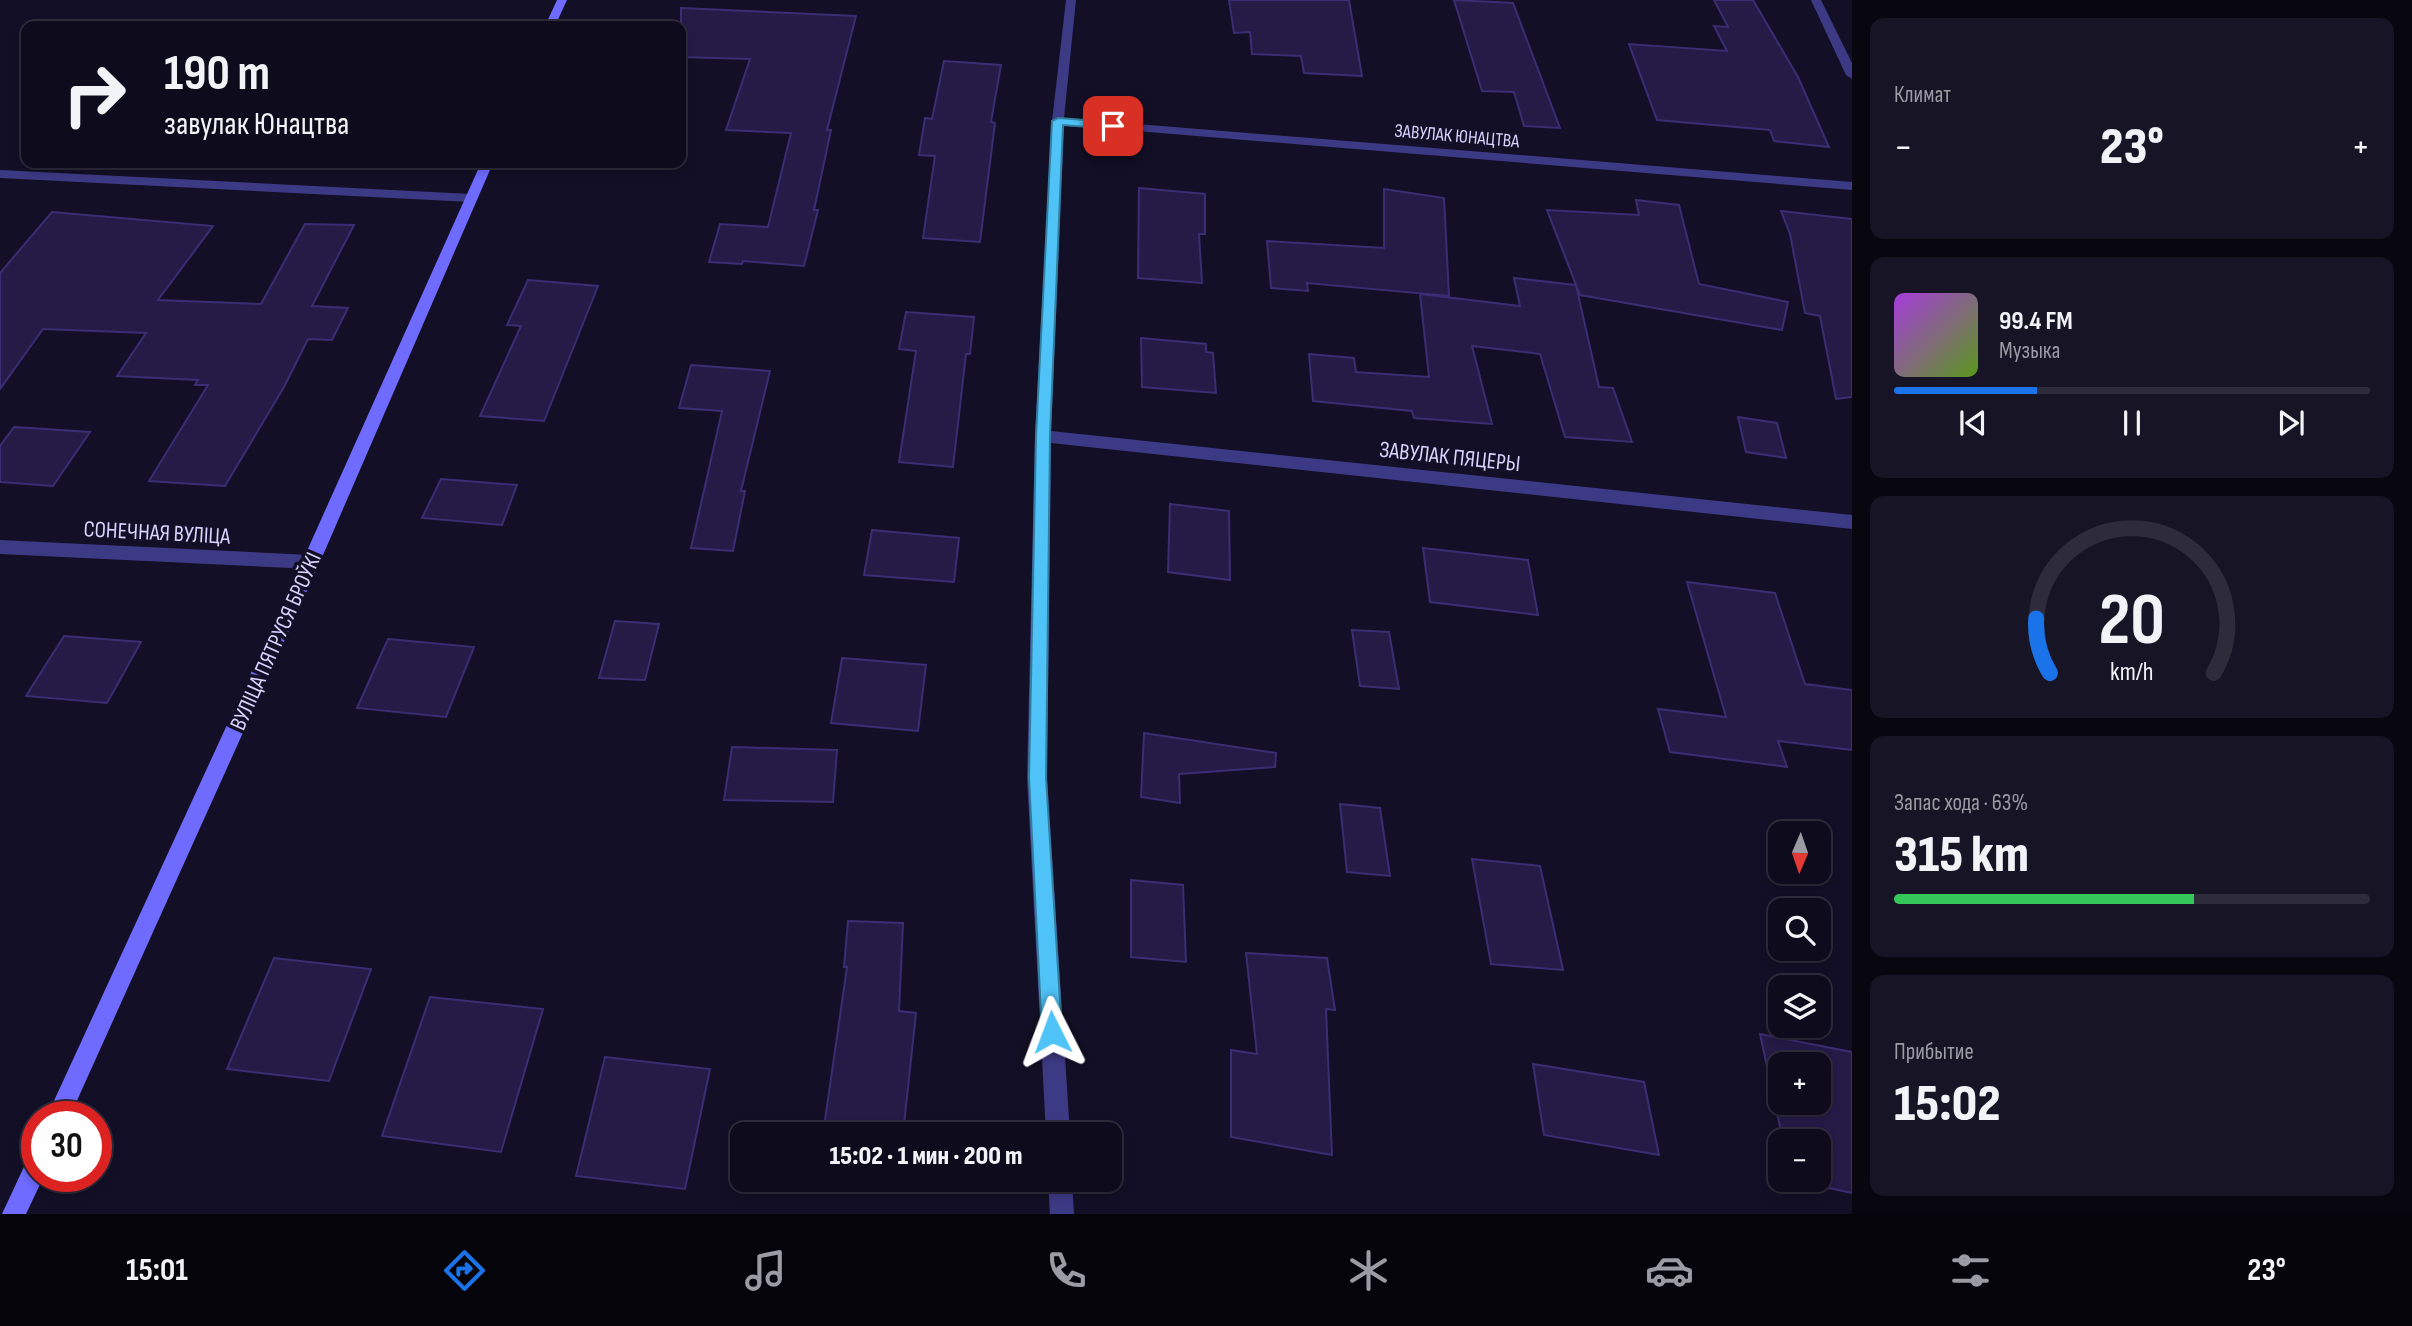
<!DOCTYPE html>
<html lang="ru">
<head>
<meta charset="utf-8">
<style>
	body { margin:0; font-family:"Sofia Sans Condensed",sans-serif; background:#171425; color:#f1f3f6; height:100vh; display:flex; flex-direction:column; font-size:26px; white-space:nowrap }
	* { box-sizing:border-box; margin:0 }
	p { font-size:23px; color:#9b9ba3 }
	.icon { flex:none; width:38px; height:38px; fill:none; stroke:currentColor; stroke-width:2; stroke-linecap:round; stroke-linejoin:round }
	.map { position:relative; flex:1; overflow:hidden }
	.sheet { display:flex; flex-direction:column; gap:18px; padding:18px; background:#08060f; width:560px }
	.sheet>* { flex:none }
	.guide { position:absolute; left:21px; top:21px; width:665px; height:147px; border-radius:14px; box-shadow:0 4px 10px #0003,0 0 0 2px #2e2b3b; background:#0e0b1c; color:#f1f3f6; overflow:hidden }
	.needle { width:46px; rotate:182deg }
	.tools { position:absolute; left:1768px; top:821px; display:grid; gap:14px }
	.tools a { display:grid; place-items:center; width:63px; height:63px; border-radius:14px; background:#0e0b1c; box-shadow:0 4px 10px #0003,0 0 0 2px #2e2b3b; font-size:35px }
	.speed { position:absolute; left:21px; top:1101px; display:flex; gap:14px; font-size:35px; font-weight:700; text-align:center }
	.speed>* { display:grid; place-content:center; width:91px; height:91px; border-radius:50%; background:#0e0b1c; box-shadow:0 4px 10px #0003,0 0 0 2px #2e2b3b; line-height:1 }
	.speed .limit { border:10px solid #d22; background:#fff; color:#111 }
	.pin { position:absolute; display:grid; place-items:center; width:60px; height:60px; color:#fff; margin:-30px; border-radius:14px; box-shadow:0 4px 10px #0006 }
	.me { position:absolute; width:77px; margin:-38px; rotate:357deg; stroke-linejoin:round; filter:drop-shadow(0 0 5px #0008) }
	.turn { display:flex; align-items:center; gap:24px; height:147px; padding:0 28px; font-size:32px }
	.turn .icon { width:91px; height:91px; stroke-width:2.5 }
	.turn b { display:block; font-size:49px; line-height:60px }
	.big { font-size:52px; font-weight:800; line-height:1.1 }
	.sheet .card { flex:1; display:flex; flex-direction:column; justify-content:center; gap:10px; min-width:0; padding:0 24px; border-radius:14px; background:#171425 }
	.sheet .dial { align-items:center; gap:0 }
	.dial svg { height:182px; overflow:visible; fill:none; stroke:#2e2b3b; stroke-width:7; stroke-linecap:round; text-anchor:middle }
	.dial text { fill:#f1f3f6; stroke:none }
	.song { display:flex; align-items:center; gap:21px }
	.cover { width:84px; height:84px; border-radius:10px; background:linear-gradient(135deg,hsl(280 70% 55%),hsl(90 70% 35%)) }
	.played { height:7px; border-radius:4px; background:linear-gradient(90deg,#1a73e8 30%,#2e2b3b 30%) }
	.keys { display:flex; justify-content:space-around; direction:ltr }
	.heat { display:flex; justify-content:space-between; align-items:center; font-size:38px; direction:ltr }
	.charge { height:10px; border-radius:5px; background:linear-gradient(90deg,#34c759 63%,#2e2b3b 0) }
	.trip { position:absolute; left:730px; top:1122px; width:392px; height:70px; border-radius:14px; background:#0e0b1c; box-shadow:0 4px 10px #0003,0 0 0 2px #2e2b3b; font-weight:800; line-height:70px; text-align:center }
	.menu { display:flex; height:112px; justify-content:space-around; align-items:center; background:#06040b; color:#9b9ba3 }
	.menu .icon { width:49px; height:49px }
	.menu .current { color:#1a73e8 }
	.menu b { font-size:32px; color:#f1f3f6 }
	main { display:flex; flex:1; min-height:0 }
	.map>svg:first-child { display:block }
	.building { fill:#241b47; stroke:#3b2d73; stroke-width:2; fill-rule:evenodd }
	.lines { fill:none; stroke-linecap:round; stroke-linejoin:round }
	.street { fill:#3d3a85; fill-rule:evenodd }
	.secondary { fill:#6f6bff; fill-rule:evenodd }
	.route { fill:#4fc3f7; stroke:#337fa1; stroke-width:2 }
	.labels { text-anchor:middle; stroke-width:7; stroke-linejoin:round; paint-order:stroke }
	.far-street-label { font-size:19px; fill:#d9d4ff; stroke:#130f26 }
	.street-label { font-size:23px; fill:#d9d4ff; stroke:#130f26 }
</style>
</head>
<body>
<main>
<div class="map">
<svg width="1852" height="1214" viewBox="0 0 1852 1214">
	<rect width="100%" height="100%" fill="#130f26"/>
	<g class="building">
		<path d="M1229,0H1349L1362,76L1304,73L1301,56L1252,54L1250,32L1234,33Z"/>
		<path d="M1454,0L1513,3L1560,128L1524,126L1514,92L1482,91Z"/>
		<path d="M1714,0H1753L1798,77L1829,147L1774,141L1770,130L1657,120L1629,44L1727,51L1714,26L1728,27Z"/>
		<path d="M681,8L856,16L827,130H831L814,210H818L804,266L743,261L742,264L709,262L720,224L768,227L791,133L726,130L750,59L681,57Z"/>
		<path d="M944,61L1001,65L991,122L995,123L980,242L923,238L935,156L919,155L925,118L932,119Z"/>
		<path d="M1139,188L1205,194V234H1199L1202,283L1138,278Z"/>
		<path d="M1384,189L1444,198L1449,296L1307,283L1308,291L1271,288L1267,241L1384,248Z"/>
		<path d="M1636,200L1679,205L1699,284L1788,302L1782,330L1580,295L1576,285L1599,387L1613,388L1632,442L1565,437L1540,354L1472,346L1492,424L1414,418L1412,411L1313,401L1309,354L1354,358L1356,372L1429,377L1420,294L1520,306L1514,278L1576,285L1547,210L1639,215Z"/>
		<path d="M1781,211L1852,219V397L1836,399L1820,316L1805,313L1790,234Z"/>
		<path d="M52,212L213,226L158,300L261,304L305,224L354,225L312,306L348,308L332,340L308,339L284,387L225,486L149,481L208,385H195L198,380L117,376L146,333L43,329L0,389V273Z"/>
		<path d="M528,280L598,286L544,421L480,416L521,326L507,325Z"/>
		<path d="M906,312L974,317L970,354H966L953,467L899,462L916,351L899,349Z"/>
		<path d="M1141,338L1206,344V352L1213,353L1216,393L1142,387Z"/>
		<path d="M691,365L770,371L741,491H745L733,551L691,548L722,411L679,408Z"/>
		<path d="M1738,417L1777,423L1786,458L1746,452Z"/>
		<path d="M14,427L90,432L53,486L0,482V446Z"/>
		<path d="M441,479L517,485L502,525L422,518Z"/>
		<path d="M1170,504L1229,511L1230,580L1168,572Z"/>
		<path d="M872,530L959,538L954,582L864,575Z"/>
		<path d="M1423,548L1528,560L1538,615L1430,602Z"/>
		<path d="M1687,582L1775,593L1805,684L1852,690V750L1778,741L1787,767L1670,752L1658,709L1726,717Z"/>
		<path d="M615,621L659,624L645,680L599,678Z"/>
		<path d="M1352,630L1389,632L1399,689L1360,686Z"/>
		<path d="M64,636L141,642L107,703L26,696Z"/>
		<path d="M388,639L474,647L446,717L357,708Z"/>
		<path d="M842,658L926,665L918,731L831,723Z"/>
		<path d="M1144,733L1276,753L1275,767L1179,774L1180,803L1141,797Z"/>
		<path d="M732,747L837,750L833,802L724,800Z"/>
		<path d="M1340,804L1380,808L1390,876L1347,872Z"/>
		<path d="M1472,859L1540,866L1563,970L1491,964Z"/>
		<path d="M1131,880L1183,885L1186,962L1131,957Z"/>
		<path d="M848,921L903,923L899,1011L916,1013L903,1134H823L847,967H844Z"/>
		<path d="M1246,953L1327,958L1335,1010L1326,1009L1332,1155L1231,1137V1050L1257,1054Z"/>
		<path d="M274,958L371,969L329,1081L227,1069Z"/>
		<path d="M430,997L543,1009L501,1152L382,1136Z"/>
		<path d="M1760,1034L1852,1052V1193L1792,1180H1818V1141H1783ZM1780,1064H1818V1102H1780Z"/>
		<path d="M605,1057L710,1069L685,1189L576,1176Z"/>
		<path d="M1533,1064L1644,1082L1659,1155L1544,1135Z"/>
	</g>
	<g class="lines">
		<g class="street">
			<path d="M1066,0H1076L1064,118L1852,182V190L1064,125L1051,431L1852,515V529L1051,443L1047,778L1070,1134H1046L1027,778L1035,436L1052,121Z"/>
			<path d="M1811,0H1821L1852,63V79L1846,75Z"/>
			<path d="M0,170L471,194L478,198L471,202L0,178Z"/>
			<path d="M0,540L311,555L317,557L320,562L317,567L311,569L0,554Z"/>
			<path d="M1048,1180H1072L1074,1214H1050Z"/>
		</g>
		<g class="secondary">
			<path d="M557,0H567L555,26H545Z"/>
			<path d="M481,163H493L320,562L70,1116H47L302,562Z"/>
			<path d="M37,1152V1176H44L26,1214H2L29,1156Z"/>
		</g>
	</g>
	<path class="route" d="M1058,118L1113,122L1118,126L1113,129L1063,125L1050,436L1046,778L1062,1032L1059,1039L1052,1042L1045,1039L1042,1032L1029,778L1036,436L1052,121Z"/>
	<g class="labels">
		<g class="far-street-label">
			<text transform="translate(1457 135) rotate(5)" y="7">ЗАВУЛАК ЮНАЦТВА</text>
		</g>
		<g class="street-label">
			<text transform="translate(1450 456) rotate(6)" y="8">ЗАВУЛАК ПЯЦЕРЫ</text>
			<text transform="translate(157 532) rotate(3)" y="8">СОНЕЧНАЯ ВУЛІЦА</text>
			<text transform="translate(275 641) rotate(-66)" y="8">ВУЛІЦА ПЯТРУСЯ БРОЎКІ</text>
		</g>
	</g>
</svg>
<div class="tools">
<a><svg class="needle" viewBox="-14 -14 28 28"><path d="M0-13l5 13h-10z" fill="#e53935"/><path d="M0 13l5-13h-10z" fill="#9b9ba3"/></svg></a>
<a><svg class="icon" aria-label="search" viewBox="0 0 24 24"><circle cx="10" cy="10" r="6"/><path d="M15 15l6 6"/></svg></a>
<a><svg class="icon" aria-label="layers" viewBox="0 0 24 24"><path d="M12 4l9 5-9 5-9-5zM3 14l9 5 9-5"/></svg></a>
<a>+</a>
<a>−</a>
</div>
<div class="speed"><div class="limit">30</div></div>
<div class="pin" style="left:1113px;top:126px;background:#d93025"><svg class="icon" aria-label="arrive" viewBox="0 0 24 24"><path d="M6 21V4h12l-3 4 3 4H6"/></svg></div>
<svg class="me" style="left:1052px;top:1032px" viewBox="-20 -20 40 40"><path d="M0-17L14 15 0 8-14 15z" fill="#4fc3f7" stroke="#fff" stroke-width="4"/></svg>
<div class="trip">15:02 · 1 мин · 200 m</div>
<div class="guide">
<div class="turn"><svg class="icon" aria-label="right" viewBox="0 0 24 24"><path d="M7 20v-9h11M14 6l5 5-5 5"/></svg><div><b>190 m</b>завулак Юнацтва</div></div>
</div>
</div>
<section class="sheet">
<div class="card"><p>Климат</p>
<div class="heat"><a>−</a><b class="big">23°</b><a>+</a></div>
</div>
<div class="card">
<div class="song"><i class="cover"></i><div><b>99.4 FM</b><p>Музыка</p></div></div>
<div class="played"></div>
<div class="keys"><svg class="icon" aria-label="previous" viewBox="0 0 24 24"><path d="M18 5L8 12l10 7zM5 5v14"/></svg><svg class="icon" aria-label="pause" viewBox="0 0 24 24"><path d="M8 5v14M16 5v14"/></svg><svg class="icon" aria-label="next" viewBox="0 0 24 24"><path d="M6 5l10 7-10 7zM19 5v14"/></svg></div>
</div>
<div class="card dial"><svg viewBox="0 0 100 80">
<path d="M14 69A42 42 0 1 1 86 69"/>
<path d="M14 69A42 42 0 0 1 8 45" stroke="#1a73e8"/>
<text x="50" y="56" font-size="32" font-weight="700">20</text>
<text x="50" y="72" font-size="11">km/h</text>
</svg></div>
<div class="card"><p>Запас хода · 63%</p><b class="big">315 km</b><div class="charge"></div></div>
<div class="card"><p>Прибытие</p><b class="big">15:02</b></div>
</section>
</main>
<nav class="menu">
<b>15:01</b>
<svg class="icon current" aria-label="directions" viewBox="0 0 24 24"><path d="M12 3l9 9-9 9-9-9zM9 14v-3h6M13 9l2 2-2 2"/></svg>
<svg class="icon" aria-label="music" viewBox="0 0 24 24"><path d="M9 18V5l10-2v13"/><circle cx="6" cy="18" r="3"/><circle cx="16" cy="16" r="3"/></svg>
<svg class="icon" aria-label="phone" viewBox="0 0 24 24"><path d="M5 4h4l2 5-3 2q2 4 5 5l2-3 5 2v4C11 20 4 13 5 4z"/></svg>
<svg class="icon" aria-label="climate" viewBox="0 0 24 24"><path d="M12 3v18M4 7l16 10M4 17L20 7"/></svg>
<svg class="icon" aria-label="car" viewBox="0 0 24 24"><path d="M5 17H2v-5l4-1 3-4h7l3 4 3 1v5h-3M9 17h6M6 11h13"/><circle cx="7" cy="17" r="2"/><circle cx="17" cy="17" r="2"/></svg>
<svg class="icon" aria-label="filters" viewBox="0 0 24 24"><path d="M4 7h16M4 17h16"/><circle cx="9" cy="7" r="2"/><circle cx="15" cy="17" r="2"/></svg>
<b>23°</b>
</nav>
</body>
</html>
